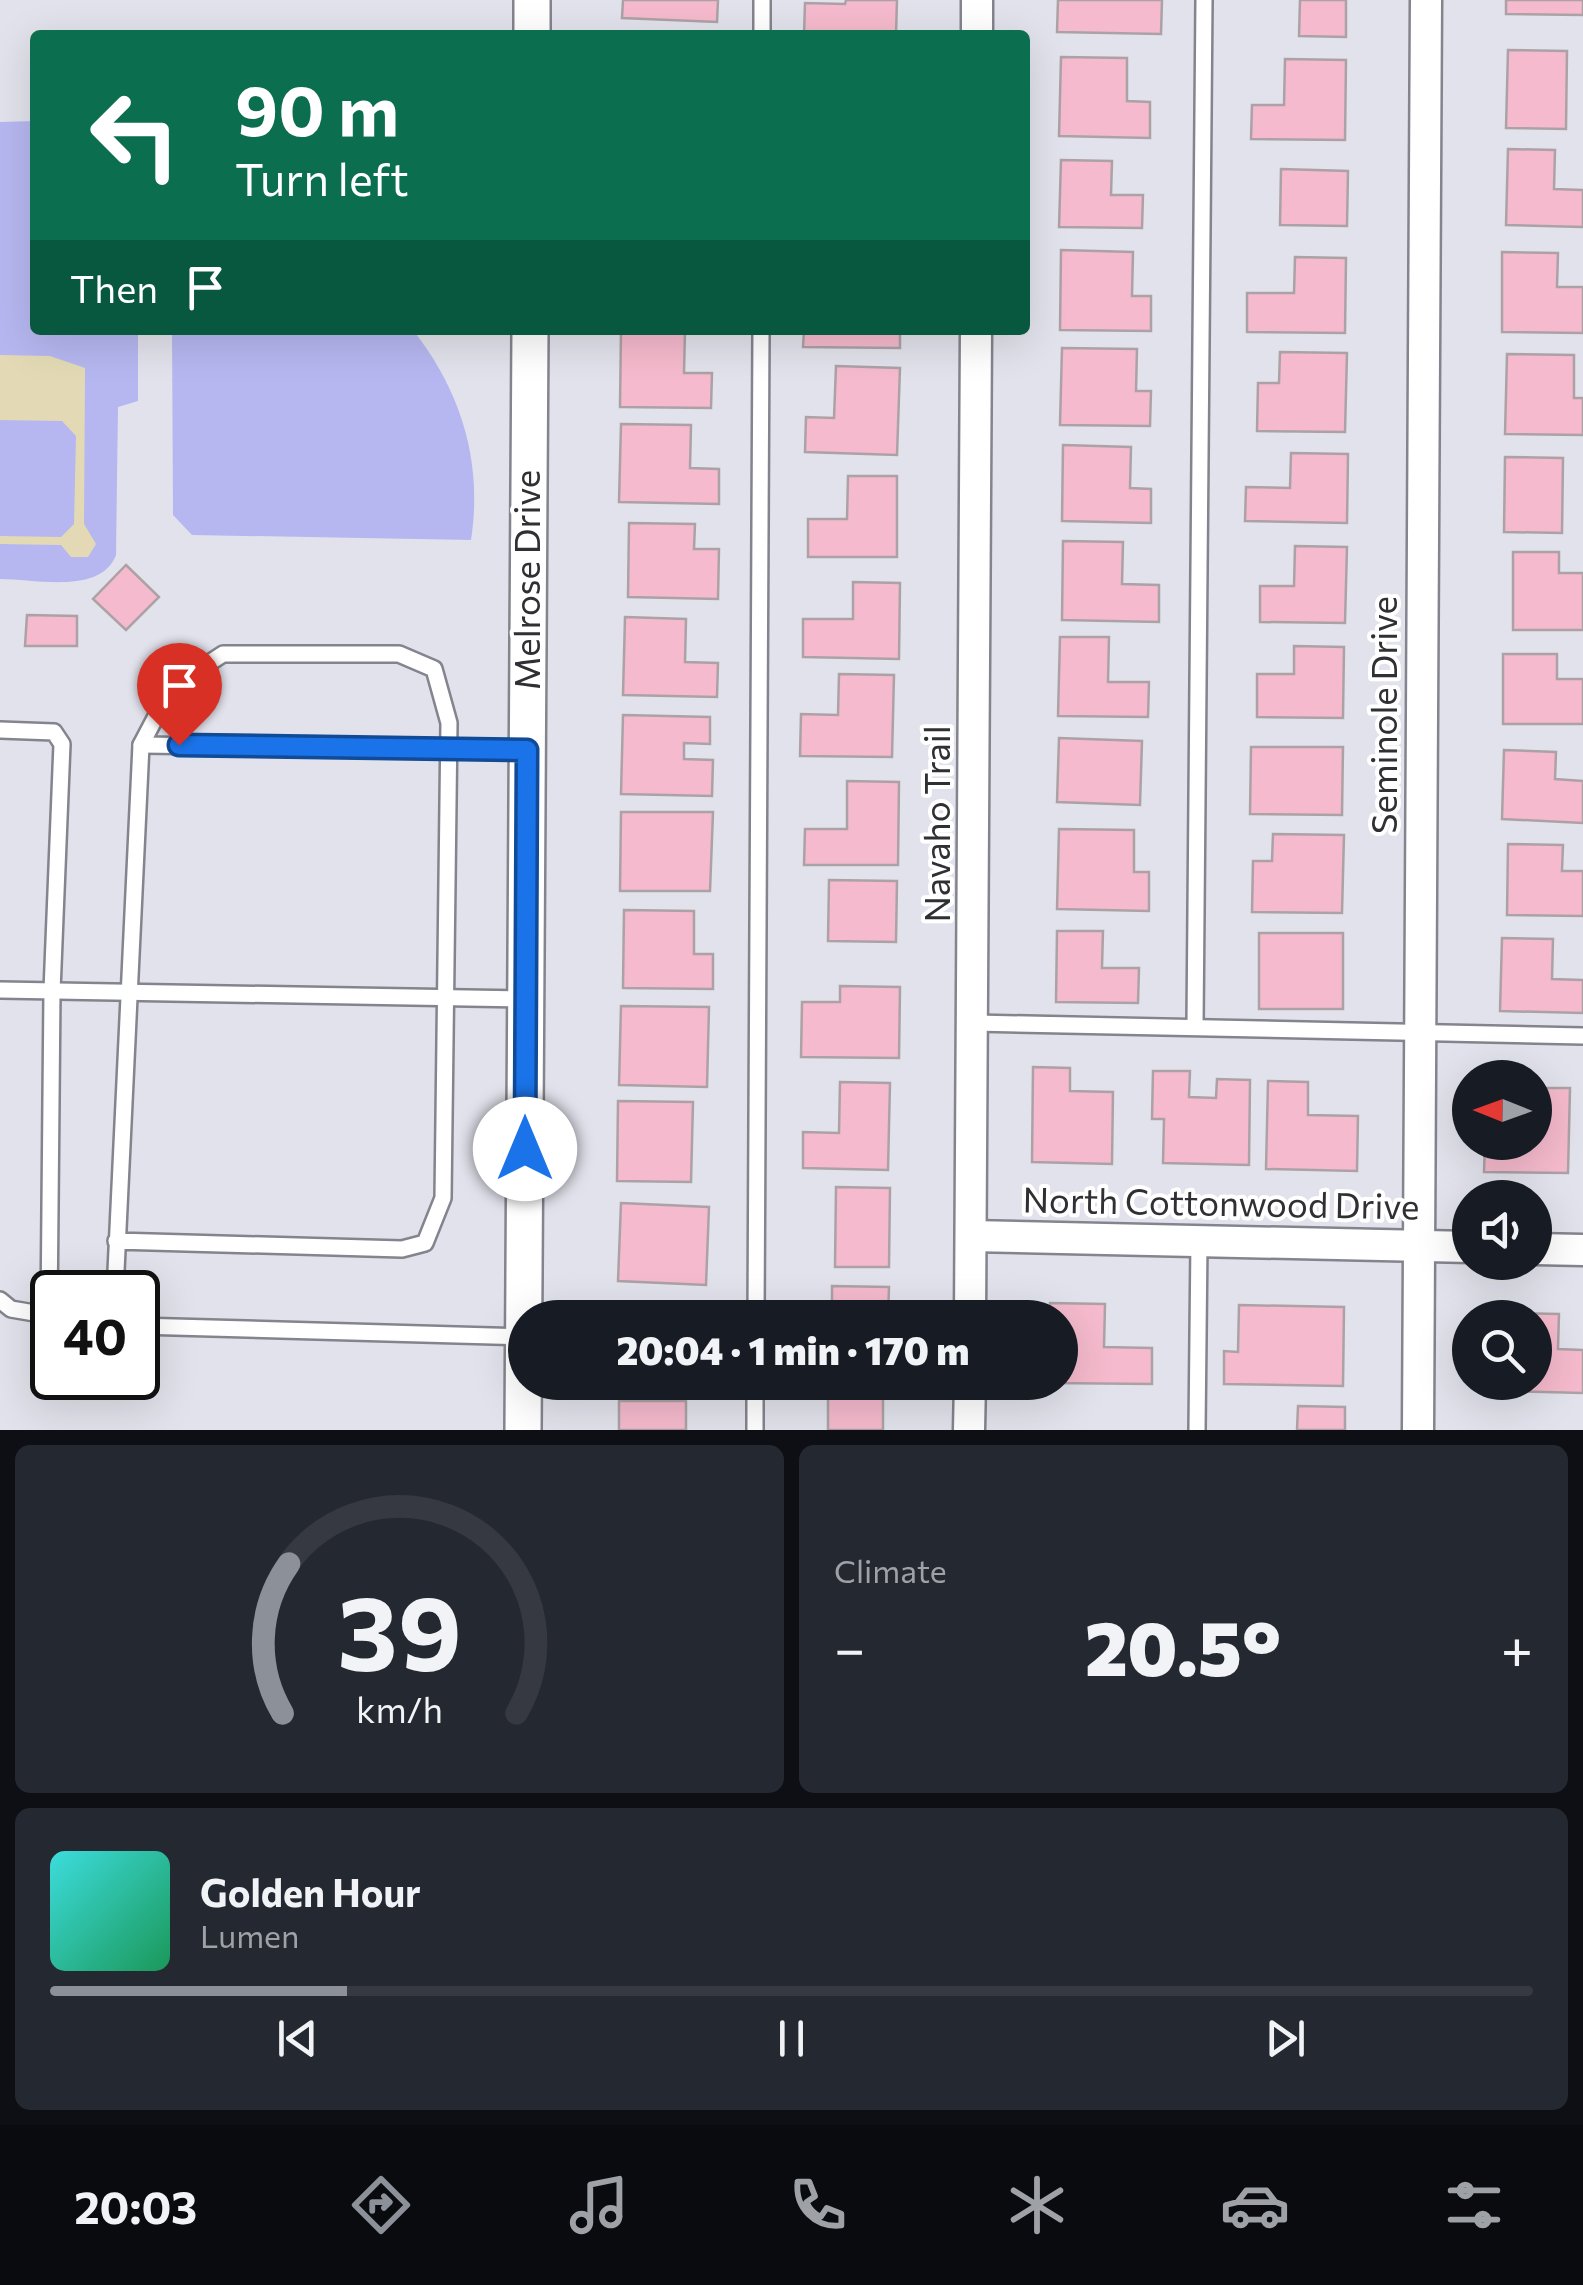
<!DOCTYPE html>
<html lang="en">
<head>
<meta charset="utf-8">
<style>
	body { margin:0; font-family:Commissioner,sans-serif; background:#242831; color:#f1f3f6; height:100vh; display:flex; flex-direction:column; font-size:38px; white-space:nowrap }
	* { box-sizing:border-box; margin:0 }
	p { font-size:32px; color:#9ea1a6 }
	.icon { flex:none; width:55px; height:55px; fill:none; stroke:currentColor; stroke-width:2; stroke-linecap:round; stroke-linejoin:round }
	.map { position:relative; height:1430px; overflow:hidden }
	.side { display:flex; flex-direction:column; gap:15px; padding:15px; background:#0d0f14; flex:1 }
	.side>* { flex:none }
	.banner { position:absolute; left:30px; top:30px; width:1000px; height:305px; border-radius:10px; box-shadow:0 10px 40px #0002; background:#0b6e4f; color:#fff; overflow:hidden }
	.needle { width:65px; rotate:271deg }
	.buttons { position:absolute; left:1452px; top:1060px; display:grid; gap:20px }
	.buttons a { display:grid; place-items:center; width:100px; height:100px; border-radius:50%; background:#171b24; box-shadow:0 10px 40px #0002; font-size:50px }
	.speed { position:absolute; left:30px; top:1270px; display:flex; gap:20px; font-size:50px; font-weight:700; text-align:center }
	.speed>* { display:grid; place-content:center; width:130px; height:130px; border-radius:50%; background:#171b24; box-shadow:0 10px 40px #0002; line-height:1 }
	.speed .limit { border:5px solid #111; border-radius:15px; background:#fff; color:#111 }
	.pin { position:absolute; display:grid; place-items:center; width:85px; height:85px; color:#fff; margin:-102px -42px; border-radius:50% 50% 50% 0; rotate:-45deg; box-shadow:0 0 10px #0007 }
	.pin .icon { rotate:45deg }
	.me { position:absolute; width:110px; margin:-55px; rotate:0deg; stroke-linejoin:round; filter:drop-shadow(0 0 8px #0008) }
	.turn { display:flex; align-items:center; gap:35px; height:210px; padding:0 40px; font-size:45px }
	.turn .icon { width:130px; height:130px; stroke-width:2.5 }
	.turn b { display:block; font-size:70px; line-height:85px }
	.then { display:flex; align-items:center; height:95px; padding:0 40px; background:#0003; gap:20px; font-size:38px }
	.big { font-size:75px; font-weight:800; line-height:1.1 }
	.side .tile { flex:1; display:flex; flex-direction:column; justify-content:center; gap:15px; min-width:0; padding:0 35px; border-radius:15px; background:#242831 }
	.side .dial { align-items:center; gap:0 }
	.dial svg { height:260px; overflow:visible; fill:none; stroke:#363941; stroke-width:7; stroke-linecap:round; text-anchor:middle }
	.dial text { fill:#f1f3f6; stroke:none }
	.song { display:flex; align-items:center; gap:30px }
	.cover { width:120px; height:120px; border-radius:15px; background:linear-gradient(135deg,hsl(180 70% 55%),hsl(150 70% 35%)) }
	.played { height:10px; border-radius:5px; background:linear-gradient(90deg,#8c9099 20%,#363941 20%) }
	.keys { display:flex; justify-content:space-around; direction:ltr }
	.heat { display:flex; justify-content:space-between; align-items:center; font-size:55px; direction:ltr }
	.side .tiles { flex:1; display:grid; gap:15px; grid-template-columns:1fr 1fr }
	.tile:last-child { grid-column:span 2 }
	.trip { position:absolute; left:508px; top:1300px; width:570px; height:100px; border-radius:50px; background:#171b24; box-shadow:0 10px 40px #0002; font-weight:800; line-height:100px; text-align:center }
	.dock { display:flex; height:160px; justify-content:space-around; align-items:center; background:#090b0e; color:#9ea1a6 }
	.dock .icon { width:70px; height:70px }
	.dock .active { color:#8c9099 }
	.dock b { font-size:45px; color:#f1f3f6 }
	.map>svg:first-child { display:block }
	.green { fill:#b6b7f0 }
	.sand { fill:#e3dab5 }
	.building { fill:#f5bacd; stroke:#aca2a5; stroke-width:2.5 }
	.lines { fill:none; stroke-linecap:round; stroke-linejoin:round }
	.service-casing { stroke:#83848d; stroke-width:20 }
	.minor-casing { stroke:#83848d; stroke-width:35 }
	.tertiary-casing { stroke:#83848d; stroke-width:40 }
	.service { stroke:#fff; stroke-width:15 }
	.minor { stroke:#fff; stroke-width:30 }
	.tertiary { stroke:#fff; stroke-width:35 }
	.route-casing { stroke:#114b97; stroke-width:25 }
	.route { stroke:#1a73e8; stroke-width:18 }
	.labels { text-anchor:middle; stroke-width:8; stroke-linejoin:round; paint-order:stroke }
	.street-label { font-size:35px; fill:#303034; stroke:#fff }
</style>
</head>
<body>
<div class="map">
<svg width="1583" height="1430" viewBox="0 0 1583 1430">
	<rect width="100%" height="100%" fill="#e2e2ec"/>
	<g class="green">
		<path d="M35,121V330H138V401L118,407L116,555C101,595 35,579 0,579V122Z"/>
		<path d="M172,330H413C461,391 483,462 471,540L192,535L173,515Z"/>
	</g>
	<path class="sand" d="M0,355L50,356L85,368L84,524L96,544L88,557H71L61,545L0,544V536L61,537L74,524L76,436L62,421L0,420Z"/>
	<g class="building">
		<path d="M623,0H718L717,22L622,18Z"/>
		<path d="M846,0H897L896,35H804L805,3L845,4Z"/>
		<path d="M1058,0H1162L1161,34L1057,32Z"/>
		<path d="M1300,0H1346V37L1299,36Z"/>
		<path d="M1506,0H1583V15L1506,14Z"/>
		<path d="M1508,50L1567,51L1566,129L1506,128Z"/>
		<path d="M1061,57L1127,58V101L1150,102V138L1059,136Z"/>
		<path d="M1285,59L1346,60L1345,140L1251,139L1252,105H1284Z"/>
		<path d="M1508,149L1555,150L1554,189L1583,190V227L1506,225Z"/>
		<path d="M1061,160L1112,161L1111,195H1143L1142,228L1059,227Z"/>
		<path d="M1281,169L1348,171L1347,226L1280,225Z"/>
		<path d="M1061,250L1133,252L1132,296H1151V331L1060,330Z"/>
		<path d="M1502,252L1558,253L1557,287H1583V333L1502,332Z"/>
		<path d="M1295,257L1346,258L1345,333L1247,332V293H1294Z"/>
		<path d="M621,330H685L684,373H712L711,408L620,407Z"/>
		<path d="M804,330H900V348L803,347Z"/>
		<path d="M1062,348L1137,349L1136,391H1151L1150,426L1060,425Z"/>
		<path d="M1280,352L1347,353L1345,432L1257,431L1258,383H1279Z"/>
		<path d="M1507,354L1574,355V398H1583V435L1505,434Z"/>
		<path d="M836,366L900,368L897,455L805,452L806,417L834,418Z"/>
		<path d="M621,424L691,425L690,468L719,469V504L619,502Z"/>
		<path d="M1063,445L1131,447L1130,488L1151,489V523L1062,521Z"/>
		<path d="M1291,453L1348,454L1347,523L1245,521L1246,487L1290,488Z"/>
		<path d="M1505,457L1563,458L1562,533L1504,532Z"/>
		<path d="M848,476H897V557H808V519H847Z"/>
		<path d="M629,523L695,524L694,549H719L718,599L628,597Z"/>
		<path d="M1063,541L1123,542L1122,584L1159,585V622L1062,620Z"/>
		<path d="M1295,546L1347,547L1345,623L1260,622V586H1294Z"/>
		<path d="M1513,552H1559V573H1583V630H1513Z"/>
		<path d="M126,565L159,597L126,630L93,599Z"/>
		<path d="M853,582L900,583L899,659L803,657V619H853Z"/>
		<path d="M27,615L77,616V646H25Z"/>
		<path d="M625,617L686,619L685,662L718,663L717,697L623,695Z"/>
		<path d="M1060,637H1109L1108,682H1149L1148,717L1058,716Z"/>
		<path d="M1294,646L1344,647L1343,718L1257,717V674H1294Z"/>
		<path d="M1503,654H1557V679H1583V724H1503Z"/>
		<path d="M839,674L894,675L892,757L800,756L801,714L838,715Z"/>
		<path d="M623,715L710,717V744L684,743V759L713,760L712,796L621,794Z"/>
		<path d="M1059,738L1142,741L1140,805L1057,802Z"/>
		<path d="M1251,747H1343L1342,815L1250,814Z"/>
		<path d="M1504,750L1556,752L1555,779L1583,781V823L1502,819Z"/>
		<path d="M847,781L899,782L898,865H804L805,829H847Z"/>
		<path d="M621,812H713L710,891H620Z"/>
		<path d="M1059,829L1134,830V872H1149V911L1057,909Z"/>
		<path d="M1273,834L1344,835L1342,913L1252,912L1253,861H1272Z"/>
		<path d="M1508,844L1563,845L1562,871H1583V916L1507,915Z"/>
		<path d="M829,880L897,881L896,942L828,941Z"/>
		<path d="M624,910L694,911V954H713V989L623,988Z"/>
		<path d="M1057,931H1103L1102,968H1139L1138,1003L1056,1002Z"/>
		<rect x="1259" y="933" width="84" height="76"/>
		<path d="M1502,938L1553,939L1552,979L1583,980V1013L1500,1011Z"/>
		<path d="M840,986L900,987L899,1058L801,1057L802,1002H840Z"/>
		<path d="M621,1006L709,1007L707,1087L619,1085Z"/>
		<path d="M1033,1067L1070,1068V1091L1113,1092L1112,1164L1032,1162Z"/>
		<path d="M1153,1071H1190L1189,1097L1216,1098L1217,1079L1250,1080L1249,1165L1163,1163L1164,1119H1152Z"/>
		<path d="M1268,1081L1308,1082V1115L1358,1116L1357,1171L1266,1169Z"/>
		<path d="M840,1082L890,1083L888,1170L803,1168V1132L839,1133Z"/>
		<path d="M1535,1088H1570L1568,1173L1484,1172L1485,1142H1535Z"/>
		<path d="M618,1101L693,1102L691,1182L617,1181Z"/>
		<path d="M836,1187L890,1188L889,1267H835Z"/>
		<path d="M621,1203L709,1207L706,1285L618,1281Z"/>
		<path d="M832,1286L889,1287L888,1318H832Z"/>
		<path d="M1050,1303L1105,1304L1104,1347L1152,1348V1384L1048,1383L1060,1382V1318H1049Z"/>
		<path d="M618,1305L709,1306V1318H618Z"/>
		<path d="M1239,1305L1344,1307L1343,1386L1224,1384V1351L1238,1352Z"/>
		<path d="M1504,1313L1559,1314L1558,1349L1583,1350V1393L1503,1391V1382H1535V1318H1504Z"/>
		<path d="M828,1394L883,1395V1430H828Z"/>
		<rect x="619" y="1401" width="67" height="29"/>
		<path d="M1298,1406L1345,1407V1430H1297Z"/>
	</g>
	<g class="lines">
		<g class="service-casing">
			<g id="service">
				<path d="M762,35V0"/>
				<path d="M0,730L54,732L62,744L52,991L49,1316"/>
				<path d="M141,745L527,750"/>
				<path d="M0,990L526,999"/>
				<path d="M975,1023L1583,1036"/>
				<path d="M1195,1024L1204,0"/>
				<path d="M115,1292L141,745L171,688L223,654H399L434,669L449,723L443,1198L425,1243L402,1249L116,1241"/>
				<path d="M0,1300L11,1309L52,1316"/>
				<path d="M756,1318L761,330"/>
				<path d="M138,1326L524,1337"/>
				<path d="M755,1430V1382"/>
				<path d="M1197,1430L1199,1242"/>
			</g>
		</g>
		<g class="minor-casing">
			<g id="minor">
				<path d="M977,35V0"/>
				<path d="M971,1236L1470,1247"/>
				<path d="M1535,1249L1583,1250"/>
				<path d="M970,1318L976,330"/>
				<path d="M969,1430L970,1382"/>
				<path d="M1418,1430L1426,0"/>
			</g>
		</g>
		<g class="tertiary-casing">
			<g id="tertiary">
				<path d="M532,35V0"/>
				<path d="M523,1430L530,330"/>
			</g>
		</g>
		<use href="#service" class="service"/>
		<use href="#minor" class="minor"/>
		<use href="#tertiary" class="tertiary"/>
	</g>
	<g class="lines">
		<g class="route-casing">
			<path id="route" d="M179,745L527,750L525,1149"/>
		</g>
		<use href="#route" class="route"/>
	</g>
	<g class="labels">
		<g class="street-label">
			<text transform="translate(528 580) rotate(-90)" y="12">Melrose Drive</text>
			<text transform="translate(1385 715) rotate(-90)" y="12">Seminole Drive</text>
			<text transform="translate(938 824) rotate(-90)" y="12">Navaho Trail</text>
			<text transform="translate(1221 1204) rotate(1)" y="12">North Cottonwood Drive</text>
		</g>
	</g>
</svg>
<div class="buttons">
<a><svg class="needle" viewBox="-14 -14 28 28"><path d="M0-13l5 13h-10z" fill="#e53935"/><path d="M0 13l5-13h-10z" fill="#9ea1a6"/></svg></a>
<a><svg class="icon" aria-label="sound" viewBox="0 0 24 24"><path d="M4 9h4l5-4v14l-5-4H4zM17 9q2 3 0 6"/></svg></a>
<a><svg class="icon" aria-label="search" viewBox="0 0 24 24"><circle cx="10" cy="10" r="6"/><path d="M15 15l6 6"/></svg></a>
</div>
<div class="speed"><div class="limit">40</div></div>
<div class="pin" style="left:179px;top:745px;background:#d93025"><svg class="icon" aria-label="arrive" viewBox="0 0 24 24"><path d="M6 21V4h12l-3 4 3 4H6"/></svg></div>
<svg class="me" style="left:525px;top:1149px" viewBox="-20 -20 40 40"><circle r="19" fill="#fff"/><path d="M0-13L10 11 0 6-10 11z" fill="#1a73e8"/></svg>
<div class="trip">20:04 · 1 min · 170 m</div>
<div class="banner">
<div class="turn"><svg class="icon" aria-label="left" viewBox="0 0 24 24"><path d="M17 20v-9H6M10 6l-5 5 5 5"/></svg><div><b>90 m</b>Turn left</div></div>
<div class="then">Then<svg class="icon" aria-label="arrive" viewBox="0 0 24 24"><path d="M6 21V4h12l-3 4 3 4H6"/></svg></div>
</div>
</div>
<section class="side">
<div class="tiles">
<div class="tile dial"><svg viewBox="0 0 100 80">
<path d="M14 69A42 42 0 1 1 86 69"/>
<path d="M14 69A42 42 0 0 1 16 23" stroke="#8c9099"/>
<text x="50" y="56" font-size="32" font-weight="700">39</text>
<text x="50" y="72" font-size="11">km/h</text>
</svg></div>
<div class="tile"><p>Climate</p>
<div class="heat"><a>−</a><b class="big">20.5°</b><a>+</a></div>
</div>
<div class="tile">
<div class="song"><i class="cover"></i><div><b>Golden Hour</b><p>Lumen</p></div></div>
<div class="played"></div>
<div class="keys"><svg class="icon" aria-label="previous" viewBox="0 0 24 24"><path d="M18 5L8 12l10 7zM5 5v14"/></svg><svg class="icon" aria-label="pause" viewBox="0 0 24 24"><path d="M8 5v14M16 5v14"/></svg><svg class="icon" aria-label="next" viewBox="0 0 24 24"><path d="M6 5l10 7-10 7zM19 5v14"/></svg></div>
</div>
</div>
</section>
<nav class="dock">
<b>20:03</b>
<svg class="icon active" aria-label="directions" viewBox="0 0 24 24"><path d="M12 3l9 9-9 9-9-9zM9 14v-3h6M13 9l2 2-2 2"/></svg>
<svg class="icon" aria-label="music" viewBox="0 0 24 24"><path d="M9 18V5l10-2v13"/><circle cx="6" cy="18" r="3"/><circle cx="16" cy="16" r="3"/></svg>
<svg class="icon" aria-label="phone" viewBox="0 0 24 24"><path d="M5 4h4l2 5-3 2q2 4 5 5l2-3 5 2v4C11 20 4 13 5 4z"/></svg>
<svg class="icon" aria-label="climate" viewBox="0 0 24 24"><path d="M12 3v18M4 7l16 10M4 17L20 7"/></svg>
<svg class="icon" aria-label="car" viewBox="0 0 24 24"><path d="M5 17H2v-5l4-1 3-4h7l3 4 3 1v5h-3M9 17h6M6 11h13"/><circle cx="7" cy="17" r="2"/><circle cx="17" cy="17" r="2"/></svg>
<svg class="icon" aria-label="filters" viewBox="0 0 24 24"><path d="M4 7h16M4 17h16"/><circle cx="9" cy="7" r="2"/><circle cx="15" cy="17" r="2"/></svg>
</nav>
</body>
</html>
